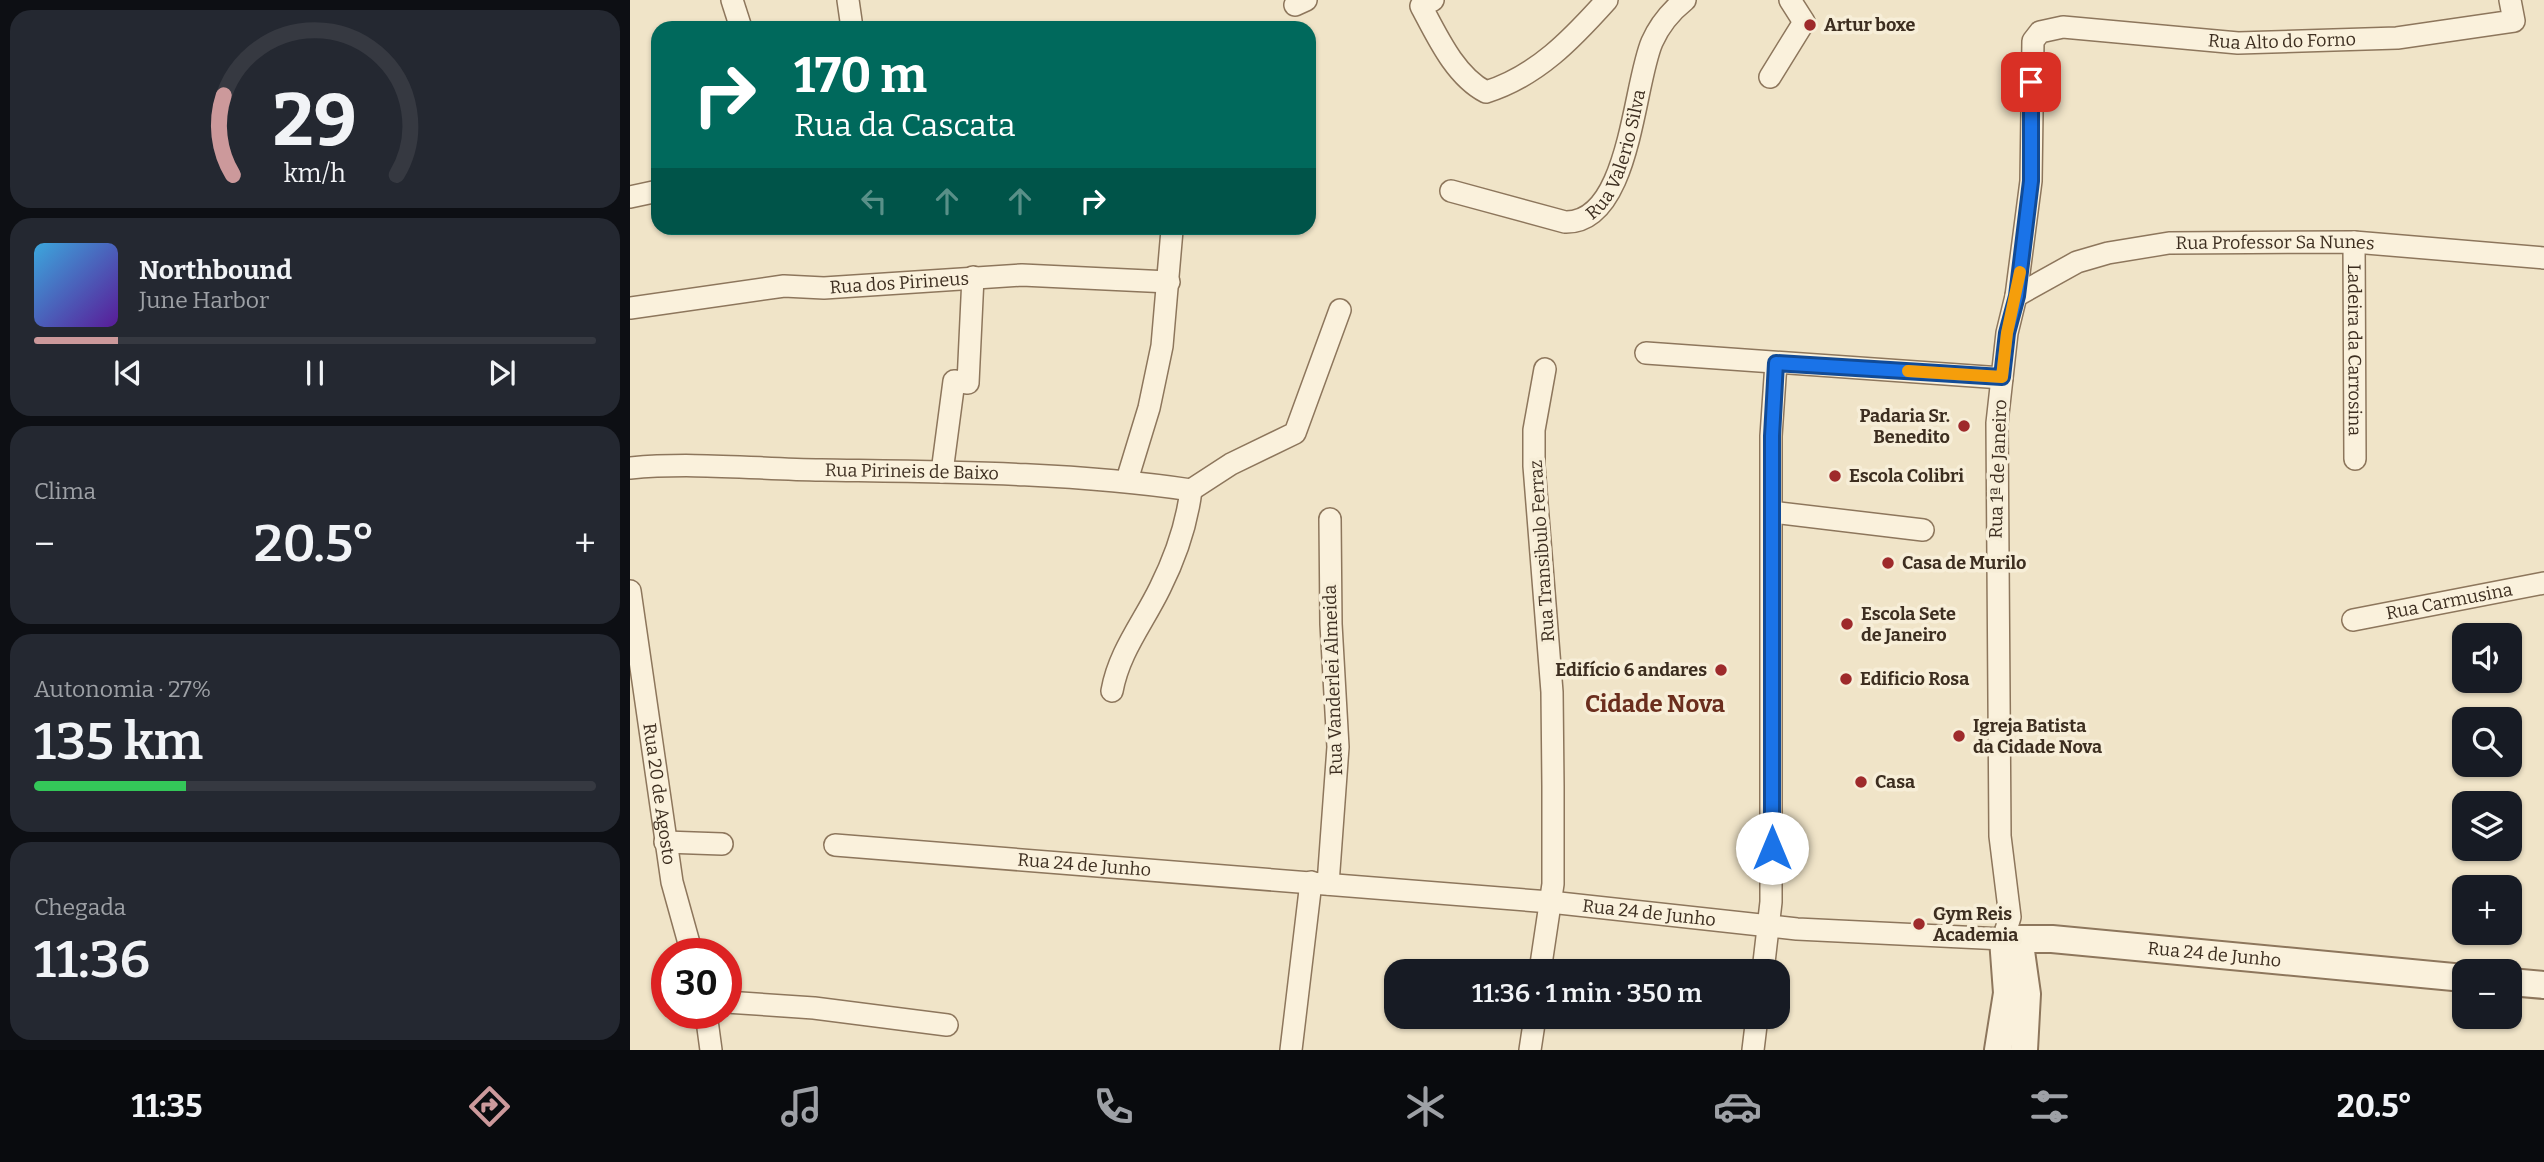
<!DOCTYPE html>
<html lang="pt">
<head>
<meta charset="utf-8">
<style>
	body { margin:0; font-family:Bitter,serif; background:#242831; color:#f1f3f6; height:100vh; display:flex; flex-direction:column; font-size:26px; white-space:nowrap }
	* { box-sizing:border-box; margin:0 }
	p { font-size:23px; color:#9ea1a6 }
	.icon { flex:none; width:38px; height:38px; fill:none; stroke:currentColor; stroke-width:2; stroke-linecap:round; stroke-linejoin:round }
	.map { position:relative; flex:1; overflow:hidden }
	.panel { display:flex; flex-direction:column; gap:10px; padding:10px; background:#0d0f14; width:630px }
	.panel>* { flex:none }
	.hud { position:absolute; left:21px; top:21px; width:665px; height:214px; border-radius:21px; box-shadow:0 2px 5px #0004; background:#00695c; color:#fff; overflow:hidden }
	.tools { position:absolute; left:1822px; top:623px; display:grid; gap:14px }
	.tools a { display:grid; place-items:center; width:70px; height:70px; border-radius:14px; background:#171b24; box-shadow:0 2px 5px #0004; font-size:35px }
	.speed { position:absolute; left:21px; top:938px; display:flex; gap:14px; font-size:35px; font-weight:700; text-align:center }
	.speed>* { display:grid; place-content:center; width:91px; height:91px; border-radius:50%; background:#171b24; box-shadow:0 2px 5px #0004; line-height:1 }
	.speed .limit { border:10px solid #d22; background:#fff; color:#111 }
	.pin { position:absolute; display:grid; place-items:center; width:60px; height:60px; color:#fff; margin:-30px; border-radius:14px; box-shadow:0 4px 10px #0006 }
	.me { position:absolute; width:77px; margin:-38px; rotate:0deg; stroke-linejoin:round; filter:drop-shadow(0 0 5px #0008) }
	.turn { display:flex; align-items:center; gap:24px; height:147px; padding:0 28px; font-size:32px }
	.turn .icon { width:91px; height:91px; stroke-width:2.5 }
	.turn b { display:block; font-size:49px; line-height:60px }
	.lanes { display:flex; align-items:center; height:66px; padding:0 28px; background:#0003; justify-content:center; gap:35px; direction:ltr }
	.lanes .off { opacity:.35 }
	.big { font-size:52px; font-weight:600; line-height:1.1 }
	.panel .card { flex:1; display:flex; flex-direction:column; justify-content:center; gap:10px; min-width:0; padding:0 24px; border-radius:21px; background:#242831 }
	.panel .dial { align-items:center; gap:0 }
	.dial svg { height:182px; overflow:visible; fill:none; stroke:#363941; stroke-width:7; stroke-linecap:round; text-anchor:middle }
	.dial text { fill:#f1f3f6; stroke:none }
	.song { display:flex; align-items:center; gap:21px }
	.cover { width:84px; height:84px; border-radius:10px; background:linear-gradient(135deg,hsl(200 70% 55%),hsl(270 70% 35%)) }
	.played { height:7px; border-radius:4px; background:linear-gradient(90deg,#cc999b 15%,#363941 15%) }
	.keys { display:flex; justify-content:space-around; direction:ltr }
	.heat { display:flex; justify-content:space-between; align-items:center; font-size:38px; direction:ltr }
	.charge { height:10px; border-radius:5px; background:linear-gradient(90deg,#34c759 27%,#363941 0) }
	.trip { position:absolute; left:754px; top:959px; width:406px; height:70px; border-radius:21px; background:#171b24; box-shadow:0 2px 5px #0004; font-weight:600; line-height:70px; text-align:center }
	.tabs { display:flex; height:112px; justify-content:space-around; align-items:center; background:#090b0e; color:#9ea1a6 }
	.tabs .icon { width:49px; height:49px }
	.tabs .active { color:#cc999b }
	.tabs b { font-size:32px; color:#f1f3f6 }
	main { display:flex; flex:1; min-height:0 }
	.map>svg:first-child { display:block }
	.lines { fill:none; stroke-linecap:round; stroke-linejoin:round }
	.minor-casing { stroke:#8d765c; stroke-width:24 }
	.tertiary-casing { stroke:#8d765c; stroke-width:30 }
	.minor { stroke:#faf1dc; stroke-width:21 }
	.tertiary { stroke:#faf1dc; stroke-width:26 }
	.route-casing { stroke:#114b97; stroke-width:18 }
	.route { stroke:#1a73e8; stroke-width:12 }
	.slow { stroke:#f59e0b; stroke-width:12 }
	.poi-dot { fill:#9e2a2b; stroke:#f7eed8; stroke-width:2.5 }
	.labels { text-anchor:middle; stroke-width:7; stroke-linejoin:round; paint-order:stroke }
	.poi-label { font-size:18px; font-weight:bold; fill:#3d2e20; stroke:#f7eed8; text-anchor:start }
	.street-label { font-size:18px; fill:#3d2e20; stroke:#f7eed8 }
	.district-label { font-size:24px; font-weight:bold; fill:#6b2e1e; stroke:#f7eed8 }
</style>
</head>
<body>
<main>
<section class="panel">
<div class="card dial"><svg viewBox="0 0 100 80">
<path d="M14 69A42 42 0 1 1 86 69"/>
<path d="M14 69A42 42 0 0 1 10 34" stroke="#cc999b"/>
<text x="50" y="56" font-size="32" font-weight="700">29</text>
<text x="50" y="72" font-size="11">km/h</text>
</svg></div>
<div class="card">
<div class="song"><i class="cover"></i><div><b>Northbound</b><p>June Harbor</p></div></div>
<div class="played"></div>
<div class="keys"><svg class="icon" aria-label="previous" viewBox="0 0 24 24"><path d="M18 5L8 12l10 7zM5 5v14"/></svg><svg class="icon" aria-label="pause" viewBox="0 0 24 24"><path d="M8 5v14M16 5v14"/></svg><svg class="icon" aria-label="next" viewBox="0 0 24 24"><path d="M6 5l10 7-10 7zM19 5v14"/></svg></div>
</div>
<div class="card"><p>Clima</p>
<div class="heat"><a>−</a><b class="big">20.5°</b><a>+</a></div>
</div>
<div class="card"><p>Autonomia · 27%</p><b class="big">135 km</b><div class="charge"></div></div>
<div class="card"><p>Chegada</p><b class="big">11:36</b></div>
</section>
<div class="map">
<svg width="1914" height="1050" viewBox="0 0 1914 1050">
	<rect width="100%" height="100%" fill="#f0e4c8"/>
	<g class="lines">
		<g class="minor-casing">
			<g id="minor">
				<path d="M102,0L111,28"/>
				<path d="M218,0L222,28"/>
				<path d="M803,0L791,6C807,36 825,76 856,92C907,76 942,39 977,0"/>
				<path d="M665,5L676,0"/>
				<path d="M1140,77L1174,22L1160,0"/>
				<path id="s1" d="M821,191L935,222C1000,224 1003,86 1022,42C1030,24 1040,12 1055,0"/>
				<path d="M0,197L28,191"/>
				<path id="s2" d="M1724,242L1725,459"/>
				<path id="s3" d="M1386,296L1447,262L1478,253L1539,243L1724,242L1914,258"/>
				<path id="s4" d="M0,308L154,286L194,288L392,275L539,282"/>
				<path d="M1016,353L1372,378"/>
				<path id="s5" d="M0,468C63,462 127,469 191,470C314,472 439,472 561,490"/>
				<path d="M312,472L324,381L338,383L343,277"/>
				<path d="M497,480L519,408L532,346L542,230"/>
				<path d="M561,490L601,464L665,433L710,310"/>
				<path d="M1142,512L1293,530"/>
				<path id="s6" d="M0,591L42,882L62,954"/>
				<path id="s7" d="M1723,620L1914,583"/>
				<path d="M482,691C489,652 513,623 530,588C545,558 557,523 561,490"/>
				<path d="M35,842L92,844"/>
				<path id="s8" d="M205,845L920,902L1167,929L1373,939L1380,917L1370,836L1367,423L1377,333L1386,296L1401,181L1403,41L1410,32L1433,27L1608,43L1767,38L1884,21L1880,0"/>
				<path d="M698,884L708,747L701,624L700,519"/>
				<path d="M910,971L923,884V786L922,692L904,466V430L915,369"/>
				<path d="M1133,971L1141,902V436L1146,363"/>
				<path d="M96,1002L184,1008L317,1025"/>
				<path d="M76,1013L81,1050"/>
				<path d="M661,1050L681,882"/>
				<path d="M900,1050L905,1017"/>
				<path d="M1123,1050L1127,1017"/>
			</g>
		</g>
		<g class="tertiary-casing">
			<g id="tertiary">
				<path d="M1390,944L1397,994L1394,1050"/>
				<path d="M1880,982L1914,985"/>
				<path id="s9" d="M1368,1050L1377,993L1373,939H1422L1834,978"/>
			</g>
		</g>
		<use href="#minor" class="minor"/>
		<use href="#tertiary" class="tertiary"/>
	</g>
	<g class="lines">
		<g class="route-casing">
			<path id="route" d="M1142,848V436L1146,363L1372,377L1377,333L1387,296L1401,181V82"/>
		</g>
		<use href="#route" class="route"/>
		<path class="slow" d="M1278,371L1372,377L1377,333L1390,272"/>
	</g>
	<g class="poi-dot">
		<circle cx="1180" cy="25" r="7"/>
		<circle cx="1334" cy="426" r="7"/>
		<circle cx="1205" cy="476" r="7"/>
		<circle cx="1258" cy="563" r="7"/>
		<circle cx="1217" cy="624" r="7"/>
		<circle cx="1091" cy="670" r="7"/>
		<circle cx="1216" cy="679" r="7"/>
		<circle cx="1329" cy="736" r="7"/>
		<circle cx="1231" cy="782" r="7"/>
		<circle cx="1289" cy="924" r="7"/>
	</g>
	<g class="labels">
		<g class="poi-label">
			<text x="1194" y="31">Artur boxe</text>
			<text x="1320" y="422" text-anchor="end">Padaria Sr.<tspan x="1320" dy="21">Benedito</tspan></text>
			<text x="1219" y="482">Escola Colibri</text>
			<text x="1272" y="569">Casa de Murilo</text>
			<text x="1231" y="620">Escola Sete<tspan x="1231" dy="21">de Janeiro</tspan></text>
			<text x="1077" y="676" text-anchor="end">Edifício 6 andares</text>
			<text x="1230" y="685">Edificio Rosa</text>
			<text x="1343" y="732">Igreja Batista<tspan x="1343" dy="21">da Cidade Nova</tspan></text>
			<text x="1245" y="788">Casa</text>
			<text x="1303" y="920">Gym Reis<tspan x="1303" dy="21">Academia</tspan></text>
		</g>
		<g class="street-label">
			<text dy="6" stroke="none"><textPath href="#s8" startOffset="2329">Rua Alto do Forno</textPath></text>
			<text dy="6" stroke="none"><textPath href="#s1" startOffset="212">Rua Valerio Silva</textPath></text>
			<text dy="6" stroke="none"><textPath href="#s3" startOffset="270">Rua Professor Sa Nunes</textPath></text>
			<text dy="6" stroke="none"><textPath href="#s4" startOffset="271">Rua dos Pirineus</textPath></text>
			<text dy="6" stroke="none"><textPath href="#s2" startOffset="108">Ladeira da Carrosina</textPath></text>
			<text transform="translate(1368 469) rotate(-88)" y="6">Rua 1ª de Janeiro</text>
			<text dy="6" stroke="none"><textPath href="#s5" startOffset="282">Rua Pirineis de Baixo</textPath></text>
			<text transform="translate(912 551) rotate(-94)" y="6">Rua Transibulo Ferraz</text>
			<text dy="6" stroke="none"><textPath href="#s7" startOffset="98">Rua Carmusina</textPath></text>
			<text transform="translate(703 680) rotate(-92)" y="6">Rua Vanderlei Almeida</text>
			<text dy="6" stroke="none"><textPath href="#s6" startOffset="205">Rua 20 de Agosto</textPath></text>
			<text dy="6" stroke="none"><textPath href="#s8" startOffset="250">Rua 24 de Junho</textPath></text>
			<text dy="6" stroke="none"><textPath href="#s8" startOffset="817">Rua 24 de Junho</textPath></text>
			<text dy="6" stroke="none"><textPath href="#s9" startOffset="324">Rua 24 de Junho</textPath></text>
		</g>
		<g class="district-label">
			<text x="1025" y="712">Cidade Nova</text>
		</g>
	</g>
</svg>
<div class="tools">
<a><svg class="icon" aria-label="sound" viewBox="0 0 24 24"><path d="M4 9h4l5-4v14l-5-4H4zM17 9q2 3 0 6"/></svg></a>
<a><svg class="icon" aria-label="search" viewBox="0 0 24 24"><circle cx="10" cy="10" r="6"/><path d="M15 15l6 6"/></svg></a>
<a><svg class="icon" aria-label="layers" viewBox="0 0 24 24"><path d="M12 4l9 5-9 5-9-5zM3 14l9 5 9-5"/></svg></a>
<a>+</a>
<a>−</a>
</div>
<div class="speed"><div class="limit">30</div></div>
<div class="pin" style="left:1401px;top:82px;background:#d93025"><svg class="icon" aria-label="arrive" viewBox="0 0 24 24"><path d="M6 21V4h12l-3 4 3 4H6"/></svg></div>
<svg class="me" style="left:1142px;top:848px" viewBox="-20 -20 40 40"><circle r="19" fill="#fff"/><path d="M0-13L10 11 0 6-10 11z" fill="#1a73e8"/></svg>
<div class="trip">11:36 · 1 min · 350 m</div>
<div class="hud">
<div class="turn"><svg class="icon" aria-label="right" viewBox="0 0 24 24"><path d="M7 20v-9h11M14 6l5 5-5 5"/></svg><div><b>170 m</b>Rua da Cascata</div></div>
<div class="lanes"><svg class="icon off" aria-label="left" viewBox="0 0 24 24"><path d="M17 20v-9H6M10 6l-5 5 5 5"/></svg><svg class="icon off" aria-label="ahead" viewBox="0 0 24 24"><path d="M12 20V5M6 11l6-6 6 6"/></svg><svg class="icon off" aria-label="ahead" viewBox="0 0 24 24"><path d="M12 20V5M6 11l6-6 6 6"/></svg><svg class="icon" aria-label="right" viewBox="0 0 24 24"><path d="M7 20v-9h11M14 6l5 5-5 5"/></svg></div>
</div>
</div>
</main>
<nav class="tabs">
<b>11:35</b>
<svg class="icon active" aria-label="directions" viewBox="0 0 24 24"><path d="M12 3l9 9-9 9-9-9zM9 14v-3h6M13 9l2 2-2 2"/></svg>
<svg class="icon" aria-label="music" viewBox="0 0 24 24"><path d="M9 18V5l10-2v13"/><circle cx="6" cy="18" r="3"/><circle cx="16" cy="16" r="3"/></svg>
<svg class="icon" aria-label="phone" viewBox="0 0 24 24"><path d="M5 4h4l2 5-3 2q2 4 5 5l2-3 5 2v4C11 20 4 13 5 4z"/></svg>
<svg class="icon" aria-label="climate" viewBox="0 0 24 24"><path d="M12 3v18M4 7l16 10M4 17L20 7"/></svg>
<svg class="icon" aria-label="car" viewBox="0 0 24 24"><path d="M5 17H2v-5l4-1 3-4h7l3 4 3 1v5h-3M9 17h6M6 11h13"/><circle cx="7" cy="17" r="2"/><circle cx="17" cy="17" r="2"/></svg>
<svg class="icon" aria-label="filters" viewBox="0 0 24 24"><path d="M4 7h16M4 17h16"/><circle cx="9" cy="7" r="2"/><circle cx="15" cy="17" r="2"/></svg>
<b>20.5°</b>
</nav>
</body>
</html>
